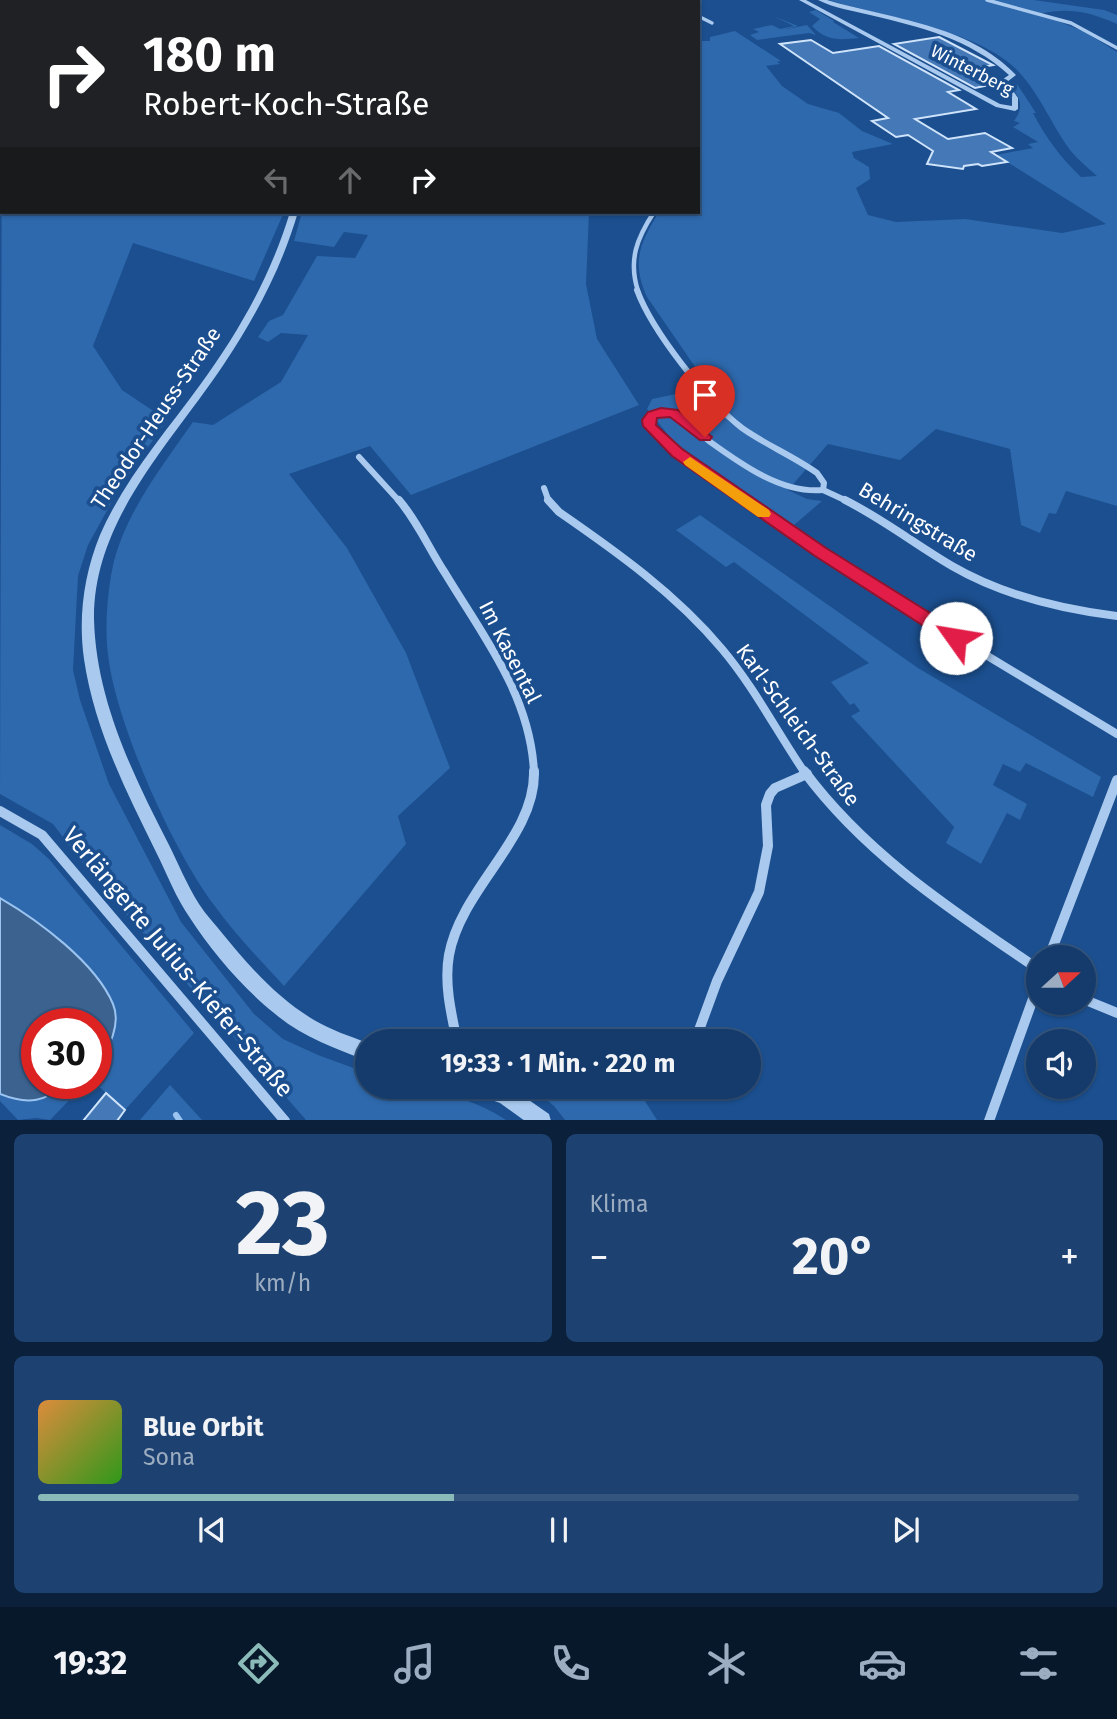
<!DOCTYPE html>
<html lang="de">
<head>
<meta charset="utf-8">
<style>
	body { margin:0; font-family:"Fira Sans",sans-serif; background:#1d4271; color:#f1f3f6; height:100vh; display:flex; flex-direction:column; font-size:26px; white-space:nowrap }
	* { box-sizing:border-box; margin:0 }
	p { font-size:23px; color:#9dadc1 }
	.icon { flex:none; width:38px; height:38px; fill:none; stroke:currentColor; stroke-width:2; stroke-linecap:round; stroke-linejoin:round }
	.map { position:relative; height:1120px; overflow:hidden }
	.details { display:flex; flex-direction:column; gap:14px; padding:14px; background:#0b203b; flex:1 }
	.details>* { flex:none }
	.hud { position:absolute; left:0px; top:0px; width:700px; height:214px; box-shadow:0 2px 5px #0004,0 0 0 2px #33557e; background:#202124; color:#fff; overflow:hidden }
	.needle { width:46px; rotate:69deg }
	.buttons { position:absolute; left:1026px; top:945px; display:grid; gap:14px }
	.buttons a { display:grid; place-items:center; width:70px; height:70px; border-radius:50%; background:#143b6b; box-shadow:0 2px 5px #0004,0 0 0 2px #33557e; font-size:35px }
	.speed { position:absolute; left:21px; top:1008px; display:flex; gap:14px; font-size:35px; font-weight:700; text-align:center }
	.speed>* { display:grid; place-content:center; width:91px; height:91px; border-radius:50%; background:#143b6b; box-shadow:0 2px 5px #0004,0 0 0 2px #33557e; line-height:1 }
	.speed .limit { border:10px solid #d22; background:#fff; color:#111 }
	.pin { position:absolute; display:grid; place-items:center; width:60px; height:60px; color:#fff; margin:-72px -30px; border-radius:50% 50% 50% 0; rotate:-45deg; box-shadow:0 0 7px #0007 }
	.pin .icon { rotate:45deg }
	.me { position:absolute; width:77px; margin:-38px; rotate:302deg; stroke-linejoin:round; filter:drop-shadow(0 0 5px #0008) }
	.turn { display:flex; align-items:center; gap:24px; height:147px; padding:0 28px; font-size:32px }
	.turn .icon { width:91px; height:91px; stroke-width:2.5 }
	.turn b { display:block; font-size:49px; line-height:60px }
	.lanes { display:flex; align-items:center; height:66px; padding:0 28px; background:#0003; justify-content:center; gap:35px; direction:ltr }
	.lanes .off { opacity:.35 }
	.big { font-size:52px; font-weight:700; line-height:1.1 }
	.details .card { flex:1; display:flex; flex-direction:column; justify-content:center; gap:10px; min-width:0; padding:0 24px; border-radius:10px; background:#1d4271 }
	.details .dial { align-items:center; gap:0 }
	.dial b { font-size:91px; line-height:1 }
	.song { display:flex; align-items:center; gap:21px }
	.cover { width:84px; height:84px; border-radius:10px; background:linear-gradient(135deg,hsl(30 70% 55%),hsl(110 70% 35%)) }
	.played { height:7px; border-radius:4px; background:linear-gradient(90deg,#8bbbb9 40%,#33557e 40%) }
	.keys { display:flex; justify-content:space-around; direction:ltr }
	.heat { display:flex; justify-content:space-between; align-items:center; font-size:38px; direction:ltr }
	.details .tiles { flex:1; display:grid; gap:14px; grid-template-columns:1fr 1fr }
	.card:last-child { grid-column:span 2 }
	.trip { position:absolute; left:355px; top:1029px; width:406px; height:70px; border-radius:35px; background:#143b6b; box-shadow:0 2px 5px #0004,0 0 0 2px #33557e; font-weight:700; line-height:70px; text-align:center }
	.tabs { display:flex; height:112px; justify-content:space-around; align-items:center; background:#08182b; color:#9dadc1 }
	.tabs .icon { width:49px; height:49px }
	.tabs .active { color:#8bbbb9 }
	.tabs b { font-size:32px; color:#f1f3f6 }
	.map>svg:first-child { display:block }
	.green { fill:#2e69ad }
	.water { fill:#3c6290; stroke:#9cc4f0; stroke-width:2 }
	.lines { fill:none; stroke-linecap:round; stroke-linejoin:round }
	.stream { stroke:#9cc4f0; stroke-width:6 }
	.building { fill:#4478b7; stroke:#cfe3fa; stroke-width:2 }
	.minor-far4 { stroke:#a9c9ee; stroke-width:3.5 }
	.minor-far3 { stroke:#a9c9ee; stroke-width:4.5 }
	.minor-far2 { stroke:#a9c9ee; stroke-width:6 }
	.minor-far1 { stroke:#a9c9ee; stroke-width:8 }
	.minor { stroke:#a9c9ee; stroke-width:10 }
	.tertiary { fill:#a9c9ee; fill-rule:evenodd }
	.route { fill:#e11d48; stroke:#92132f; stroke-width:2 }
	.slow { fill:#f59e0b }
	.labels { text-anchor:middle; stroke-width:7; stroke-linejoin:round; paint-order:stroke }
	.far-street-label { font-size:18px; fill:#fff; stroke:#1b4f8f }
	.street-label { font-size:21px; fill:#fff; stroke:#1b4f8f }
	.near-street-label { font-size:24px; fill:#fff; stroke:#1b4f8f }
</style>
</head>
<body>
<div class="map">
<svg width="1117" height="1121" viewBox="0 0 1117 1121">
	<rect width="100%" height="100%" fill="#1b4f8f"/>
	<g class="green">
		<path d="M829,0H1034L1104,10L1117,15V24C1090,12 1069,7 1040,14L1085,32L1117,52V506L1066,491L1056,514L1049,513L1040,533L1021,525L1010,449L936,429L900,460L828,444L788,490L807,499L822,501L794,525L674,442L647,409L652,399L709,387L647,297C631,262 640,243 659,212H698V41H710V37L735,31L781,61L777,62L780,64L766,66L782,86L808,104L839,113L862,131L893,144L852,152L854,158L869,167L870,179L856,188L868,215L896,222L965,219L1062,233L1106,224L996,155L1033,148L1028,144L1038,142L1013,127L1020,123L1014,121C1025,106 1020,96 1008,84H1017L1036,113H1033C1046,138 1061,158 1081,177L1097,176C1088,168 1078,160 1070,150C1051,124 1040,94 1017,70C978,30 884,17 829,0Z"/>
		<path d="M816,10L834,21L833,22L859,38C839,40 826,41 812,26L820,19L809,12Z"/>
		<path d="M773,16L798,26L782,30L807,25L816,35L809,33L757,40L750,35L759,32L753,29L772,25L780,29L794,26Z"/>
		<path d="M2,63V212H284L254,281L133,243L93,346L122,390L167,420L120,487L88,545L78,576L73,670L80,700L109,784L181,922L254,1014L283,1039L318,1055L367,1073L368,1087C384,1087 402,1084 418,1087C444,1091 485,1105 506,1120H306L91,874L53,824L0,794Z"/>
		<path d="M302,212H589L586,284L597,339L639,405L411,495L370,446L289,474L347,548L406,653L450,768L398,816L406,844L284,986C260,960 235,934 214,905C173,851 119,729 109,662C104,631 107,591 114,561C128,509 163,465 193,422L213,425L281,382L308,335L281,333L268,342L258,337L269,321L283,315L317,256L355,258L368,235L344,232L334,247L294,241Z"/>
		<path d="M700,515L918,668L1101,777L1093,797L1026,763L1020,772L1003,764L993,785L1027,804L1020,820L1007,813L981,864L946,843L954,827L851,716L860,711L854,703L850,705L831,682L869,663L734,562L726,567L676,530Z"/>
		<path d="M0,825L32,844L49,859L194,1033L125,1110L95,1083L96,1024H37V1083H86L50,1120L36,1118L18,1120L0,1101Z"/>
		<path d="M170,1085L202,1120H140Z"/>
		<path d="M531,1087H582L591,1092L597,1087H636L657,1120H565L554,1106Z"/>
	</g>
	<path class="water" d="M0,898C38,920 96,963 113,1004C121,1023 110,1050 96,1063V1024H37V1083H70C44,1101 30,1106 0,1094Z"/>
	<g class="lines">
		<path class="stream" d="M176,1115L180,1121"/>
	</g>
	<g class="building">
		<path d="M939,37L993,65L967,70L994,84L975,88L894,44Z"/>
		<path d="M811,40L833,53L879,46L959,90L948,92L976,109L915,119L948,139L985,133L1012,148L991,152L1007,162L982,166L978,164L964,166L963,169L927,164L933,151L908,135L896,137L872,121L888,118L780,44Z"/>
		<path d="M106,1093L125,1110L117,1121H83Z"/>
	</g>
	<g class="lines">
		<g class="minor-far4">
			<path d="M651,0L658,2"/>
			<path d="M987,0L1071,23L1117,48"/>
			<path d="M346,2L348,0"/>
			<path d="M698,16L712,23"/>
			<path d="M0,63L2,61"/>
		</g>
		<path class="minor-far3" d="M638,291C628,260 637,238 654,212"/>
		<g class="minor-far2">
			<path d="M637,290C652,331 707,401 742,428C766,445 793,456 817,473L824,483L823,490"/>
			<path d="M359,457L400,502"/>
			<path d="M544,488L549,502"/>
			<path d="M823,490L849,502"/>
			<path d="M746,502C711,479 679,456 650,426L653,415C661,412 667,411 674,414C688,419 698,432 709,441C741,464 782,494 823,490"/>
		</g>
		<g class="minor-far1">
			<path d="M399,500C418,522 429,549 445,573C483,636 531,696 534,773"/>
			<path d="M548,500L559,512C617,552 676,594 722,649C754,687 777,732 805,773"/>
			<path d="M743,500L903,605L1117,734"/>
			<path d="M845,500C883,519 916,545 952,566C1002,595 1060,609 1117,616"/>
		</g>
		<g class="minor">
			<path d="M804,771C866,855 953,911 1038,969"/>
			<path d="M0,811L42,835L285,1121"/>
			<path d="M1049,957L1117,780"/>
			<path d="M1083,999L1117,1013"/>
			<path d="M457,1041C451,1013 444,983 449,955C461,888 536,837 534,771"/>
			<path d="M695,1041L717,981L759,892L768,846L766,805L770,794L775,788L807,774"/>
			<path d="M989,1121L1038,985"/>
		</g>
		<g class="tertiary">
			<path d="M486,0H492L484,2Z"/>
			<path d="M799,0H806L1000,104L1012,106V98L1000,81L1009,75C970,39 921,27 870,15C853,11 834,8 818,0H827C891,19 968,24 1016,75L1007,82L1018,98V109L1015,111L996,107Z"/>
			<path d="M290,212H298C282,267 256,316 224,364C173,441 93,519 94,619C96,699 132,773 168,843C178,863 187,885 199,904C206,915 215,924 222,933C249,966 277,998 314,1020C331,1030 349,1036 368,1043V1061C334,1048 302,1037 274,1013C243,988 211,951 190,918C176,898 167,874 156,852C126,791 94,728 84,659C78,617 84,574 100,535C124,480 165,433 200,385C239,332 271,275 290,212Z"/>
			<path d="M473,1087H506L513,1089L549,1114L551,1121H525L500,1103L475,1094Z"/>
		</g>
	</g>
	<path class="route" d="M661,408L678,410L712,437L710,440H700L670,417L657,418L656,425L682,449L826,548L962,633L964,638L962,643H950L815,556L672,456L643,426L642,420L648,412Z"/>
	<path class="slow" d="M690,457L769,510L771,514L769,517H758L685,465L683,462Z"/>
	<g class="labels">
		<g class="far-street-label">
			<text transform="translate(972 70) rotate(27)" y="6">Winterberg</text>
		</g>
		<g class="street-label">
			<text transform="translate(156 418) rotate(-56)" y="7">Theodor-Heuss-Straße</text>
			<text transform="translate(918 522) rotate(31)" y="7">Behringstraße</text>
			<text transform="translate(510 652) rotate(63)" y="7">Im Kasental</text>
			<text transform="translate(798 725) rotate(54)" y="7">Karl-Schleich-Straße</text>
		</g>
		<g class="near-street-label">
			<text transform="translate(178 962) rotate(50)" y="8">Verlängerte Julius-Kiefer-Straße</text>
		</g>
	</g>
</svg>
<div class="buttons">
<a><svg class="needle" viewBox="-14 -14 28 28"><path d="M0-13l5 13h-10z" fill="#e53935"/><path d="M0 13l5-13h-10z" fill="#9dadc1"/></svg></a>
<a><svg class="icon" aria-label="sound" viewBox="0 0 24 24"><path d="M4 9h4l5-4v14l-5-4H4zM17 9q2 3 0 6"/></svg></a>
</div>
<div class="speed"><div class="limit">30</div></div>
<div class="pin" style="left:705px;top:437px;background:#d93025"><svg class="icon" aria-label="arrive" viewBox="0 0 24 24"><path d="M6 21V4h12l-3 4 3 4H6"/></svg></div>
<svg class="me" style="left:956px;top:638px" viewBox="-20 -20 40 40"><circle r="19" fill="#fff"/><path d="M0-13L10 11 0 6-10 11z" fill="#e11d48"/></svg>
<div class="trip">19:33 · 1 Min. · 220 m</div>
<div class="hud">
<div class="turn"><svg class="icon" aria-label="right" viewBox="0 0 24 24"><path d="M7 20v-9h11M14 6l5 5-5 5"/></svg><div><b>180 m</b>Robert-Koch-Straße</div></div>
<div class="lanes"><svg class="icon off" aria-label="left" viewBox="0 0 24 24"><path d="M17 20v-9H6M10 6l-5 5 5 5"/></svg><svg class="icon off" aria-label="ahead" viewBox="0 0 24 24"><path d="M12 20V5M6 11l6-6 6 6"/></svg><svg class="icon" aria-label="right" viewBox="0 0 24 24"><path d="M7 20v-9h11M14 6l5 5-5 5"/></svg></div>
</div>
</div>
<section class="details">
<div class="tiles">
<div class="card dial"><b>23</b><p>km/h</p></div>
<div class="card"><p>Klima</p>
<div class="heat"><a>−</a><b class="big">20°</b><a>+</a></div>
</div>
<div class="card">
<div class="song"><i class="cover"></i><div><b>Blue Orbit</b><p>Sona</p></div></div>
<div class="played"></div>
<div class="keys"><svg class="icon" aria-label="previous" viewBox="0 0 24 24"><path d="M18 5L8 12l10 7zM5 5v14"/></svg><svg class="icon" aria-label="pause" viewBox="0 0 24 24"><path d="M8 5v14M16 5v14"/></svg><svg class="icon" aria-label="next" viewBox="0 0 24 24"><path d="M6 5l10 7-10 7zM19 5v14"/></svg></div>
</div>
</div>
</section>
<nav class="tabs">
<b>19:32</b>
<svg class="icon active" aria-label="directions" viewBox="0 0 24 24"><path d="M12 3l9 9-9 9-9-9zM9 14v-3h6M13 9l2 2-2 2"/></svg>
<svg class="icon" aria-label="music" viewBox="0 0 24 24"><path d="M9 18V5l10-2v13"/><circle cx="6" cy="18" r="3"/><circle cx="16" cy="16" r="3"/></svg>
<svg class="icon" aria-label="phone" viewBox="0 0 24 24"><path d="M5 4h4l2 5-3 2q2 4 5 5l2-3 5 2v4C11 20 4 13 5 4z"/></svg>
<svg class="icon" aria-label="climate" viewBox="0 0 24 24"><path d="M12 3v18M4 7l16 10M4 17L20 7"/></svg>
<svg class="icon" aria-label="car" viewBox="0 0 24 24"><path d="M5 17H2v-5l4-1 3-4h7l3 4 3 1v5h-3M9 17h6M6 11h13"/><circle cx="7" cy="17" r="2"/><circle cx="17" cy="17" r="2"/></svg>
<svg class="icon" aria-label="filters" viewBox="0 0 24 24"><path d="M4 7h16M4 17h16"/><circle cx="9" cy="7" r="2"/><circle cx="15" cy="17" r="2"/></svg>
</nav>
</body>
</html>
